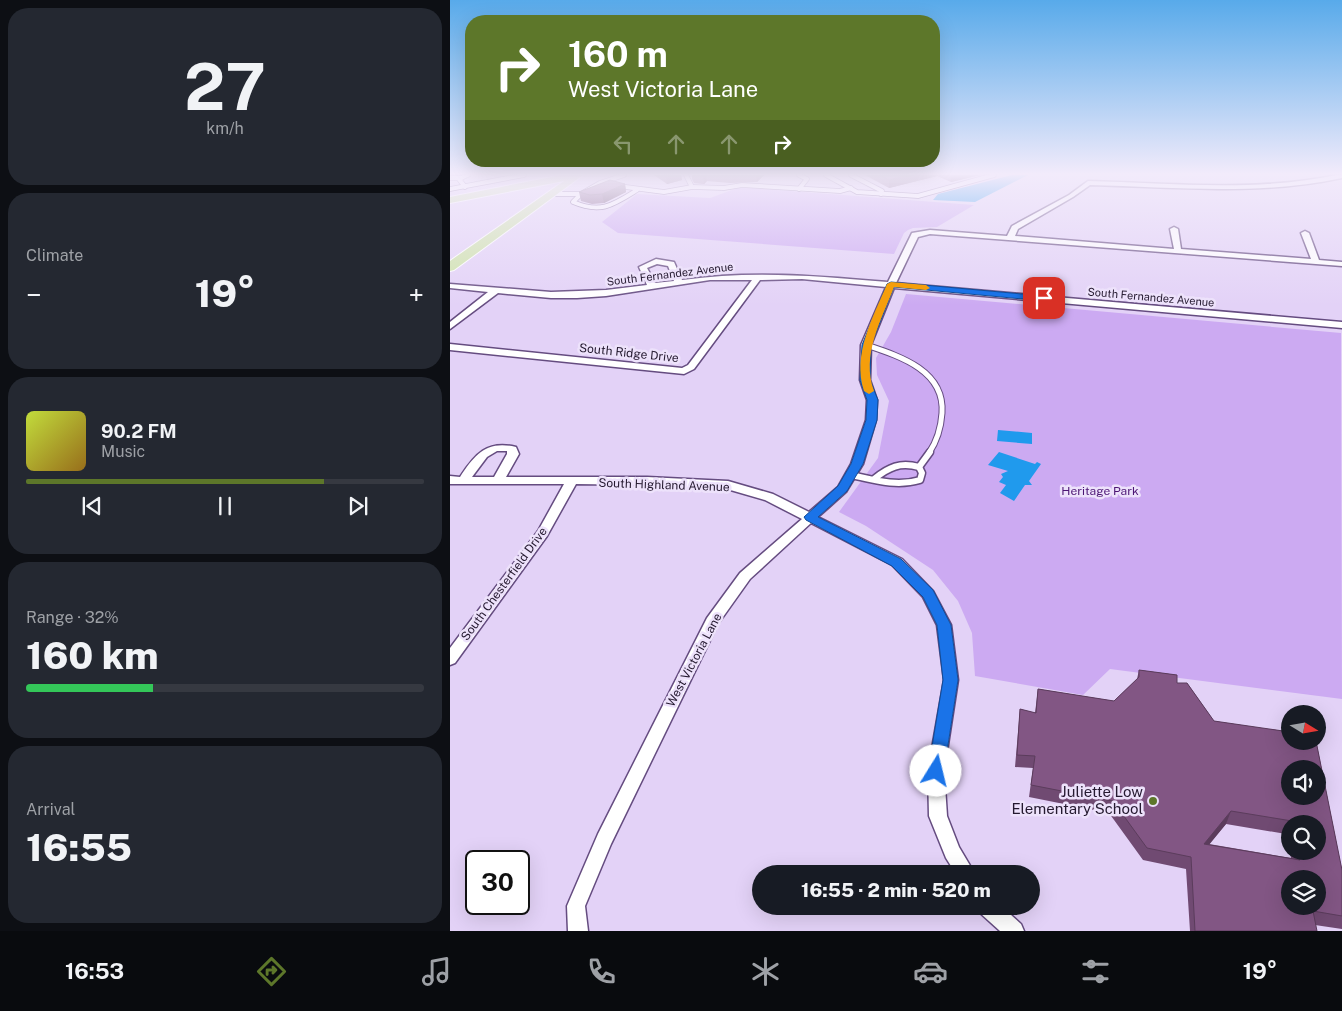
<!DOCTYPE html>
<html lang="en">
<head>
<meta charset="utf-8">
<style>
	body { margin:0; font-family:"Public Sans",sans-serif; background:#242831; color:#f1f3f6; height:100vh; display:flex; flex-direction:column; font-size:19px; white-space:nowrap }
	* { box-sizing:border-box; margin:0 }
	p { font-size:16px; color:#9ea1a6 }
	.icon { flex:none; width:28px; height:28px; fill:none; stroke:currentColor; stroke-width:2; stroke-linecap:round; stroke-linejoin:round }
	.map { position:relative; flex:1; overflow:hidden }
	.drawer { display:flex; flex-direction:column; gap:8px; padding:8px; background:#0d0f14; width:450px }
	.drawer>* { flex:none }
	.hud { position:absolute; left:15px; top:15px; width:475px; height:152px; border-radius:20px; box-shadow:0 5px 20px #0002; background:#5d772a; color:#fff; overflow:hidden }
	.needle { width:32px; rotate:101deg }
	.buttons { position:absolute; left:831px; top:705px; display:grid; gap:10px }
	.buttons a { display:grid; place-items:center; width:45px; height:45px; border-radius:50%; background:#171b24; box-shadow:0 5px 20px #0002; font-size:25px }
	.speed { position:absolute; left:15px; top:850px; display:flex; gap:10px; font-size:25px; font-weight:700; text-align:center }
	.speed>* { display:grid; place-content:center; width:65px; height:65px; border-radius:50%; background:#171b24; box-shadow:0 5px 20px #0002; line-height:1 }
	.speed .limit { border:2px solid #111; border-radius:8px; background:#fff; color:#111 }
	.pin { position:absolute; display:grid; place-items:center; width:42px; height:42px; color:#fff; margin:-21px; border-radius:10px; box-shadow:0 2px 8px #0006 }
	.me { position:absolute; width:55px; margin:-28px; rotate:9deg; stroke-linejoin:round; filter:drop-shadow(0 0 4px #0008) }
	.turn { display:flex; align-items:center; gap:18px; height:105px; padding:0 20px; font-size:22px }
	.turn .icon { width:65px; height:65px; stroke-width:2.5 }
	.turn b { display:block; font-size:35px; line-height:42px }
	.lanes { display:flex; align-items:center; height:48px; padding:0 20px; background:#0003; justify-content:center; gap:25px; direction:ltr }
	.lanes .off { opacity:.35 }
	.big { font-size:38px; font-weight:800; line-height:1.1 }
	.drawer .tile { flex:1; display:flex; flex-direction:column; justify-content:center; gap:8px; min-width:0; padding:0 18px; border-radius:20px; background:#242831 }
	.drawer .dial { align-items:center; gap:0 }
	.dial b { font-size:65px; line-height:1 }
	.song { display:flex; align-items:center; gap:15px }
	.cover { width:60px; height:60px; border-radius:8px; background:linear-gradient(135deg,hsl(70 70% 55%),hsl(40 70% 35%)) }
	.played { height:5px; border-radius:2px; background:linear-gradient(90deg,#5d772a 75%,#363941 75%) }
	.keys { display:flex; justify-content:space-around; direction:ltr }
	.heat { display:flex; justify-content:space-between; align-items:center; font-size:28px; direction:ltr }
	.charge { height:8px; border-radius:4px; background:linear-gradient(90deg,#34c759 32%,#363941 0) }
	.trip { position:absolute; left:302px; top:865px; width:288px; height:50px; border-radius:25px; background:#171b24; box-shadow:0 5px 20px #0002; font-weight:800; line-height:50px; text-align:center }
	.tab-bar { display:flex; height:80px; justify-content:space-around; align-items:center; background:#090b0e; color:#9ea1a6 }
	.tab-bar .icon { width:35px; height:35px }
	.tab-bar .active { color:#5d772a }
	.tab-bar b { font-size:22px; color:#f1f3f6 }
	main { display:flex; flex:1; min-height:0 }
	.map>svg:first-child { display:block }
	.green { fill:#ccaaf2 }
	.water { fill:#209aed }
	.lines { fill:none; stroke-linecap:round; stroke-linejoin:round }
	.service-far2-casing { stroke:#654c80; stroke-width:5.5 }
	.service-far1-casing { stroke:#654c80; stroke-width:7 }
	.service-casing { stroke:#654c80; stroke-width:9 }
	.minor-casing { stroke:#654c80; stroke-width:3 }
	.primary-casing { stroke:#fff; stroke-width:2 }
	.service-far2 { stroke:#fff; stroke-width:4 }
	.service-far1 { stroke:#fff; stroke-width:5 }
	.service { stroke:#fff; stroke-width:6 }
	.minor { fill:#fff; fill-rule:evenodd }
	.primary { fill:#cee3a9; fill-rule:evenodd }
	.wall { fill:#704a72; fill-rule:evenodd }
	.shaded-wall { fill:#5b3c5c }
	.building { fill:#825684; stroke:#5b3c5c; fill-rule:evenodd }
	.route { fill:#1a73e8; stroke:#114b97 }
	.slow { fill:#f59e0b }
	.poi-dot { fill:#5d772a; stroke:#ede2fb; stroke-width:2 }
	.labels { text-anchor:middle; stroke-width:5; stroke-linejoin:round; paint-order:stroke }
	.far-street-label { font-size:11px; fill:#251a30; stroke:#ede2fb }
	.street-label { font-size:12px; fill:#251a30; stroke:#ede2fb }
	.park-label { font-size:12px; fill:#4c1574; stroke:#ede2fb }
	.near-poi-label { font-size:15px; fill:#251a30; stroke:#ede2fb; text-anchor:end }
</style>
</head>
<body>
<main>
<section class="drawer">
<div class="tile dial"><b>27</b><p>km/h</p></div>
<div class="tile"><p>Climate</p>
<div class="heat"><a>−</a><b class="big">19°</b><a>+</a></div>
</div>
<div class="tile">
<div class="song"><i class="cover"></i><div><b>90.2 FM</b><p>Music</p></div></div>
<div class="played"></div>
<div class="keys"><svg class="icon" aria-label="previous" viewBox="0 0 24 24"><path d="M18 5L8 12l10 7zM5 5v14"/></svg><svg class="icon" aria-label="pause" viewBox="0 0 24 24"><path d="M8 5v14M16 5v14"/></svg><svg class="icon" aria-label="next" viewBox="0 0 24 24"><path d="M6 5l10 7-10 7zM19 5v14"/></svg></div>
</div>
<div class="tile"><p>Range · 32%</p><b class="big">160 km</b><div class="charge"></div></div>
<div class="tile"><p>Arrival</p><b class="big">16:55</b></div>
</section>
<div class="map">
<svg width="892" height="931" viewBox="0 0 892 931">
	<rect width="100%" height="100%" fill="#e3d2f7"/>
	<g class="green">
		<path d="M290,187L524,205L487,227L463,228L458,230L454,233L444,254L168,233L152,222L187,194L260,198Z"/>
		<path d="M456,294L891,333L892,699L660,669L633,695L525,676L522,633L508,601L483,570L416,526L389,512L428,458L439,401L427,375L426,358L441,332Z"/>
	</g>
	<g class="water">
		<path d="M562,175H578L525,202L483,200L488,194Z"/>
		<path d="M548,430L582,433V444L547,441Z"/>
		<path d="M549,452L585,464L587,462L591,464L579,481L582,485H575L564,501L550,493L556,485L549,482L553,477L551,474L558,471L538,465Z"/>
	</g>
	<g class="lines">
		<g class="service-far2-casing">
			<g id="service-far2">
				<path d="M236,175L242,187"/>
				<path d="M349,175L357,179L349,189"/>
				<path d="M376,175L407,192L468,196L544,175"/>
				<path d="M401,175L432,191L431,194"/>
				<path d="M0,178H11"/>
				<path d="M168,186L214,192L242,187L274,188L292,185L390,191L401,188"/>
				<path d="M15,187L9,179L18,175"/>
				<path d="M0,189L74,175"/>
				<path d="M101,194H131L150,183L174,175"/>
				<path d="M131,194L123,202C151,214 163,205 187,190"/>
			</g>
		</g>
		<g class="service-far1-casing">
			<path id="service-far1" d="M416,345C449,356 495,370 492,413C491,428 487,441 479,453"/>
		</g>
		<g class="service-casing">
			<g id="service">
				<path d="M469,467L480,452"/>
				<path d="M401,475C424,480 447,487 470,480L472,473L469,467C450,462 439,467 424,479"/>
			</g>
		</g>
		<g class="minor-casing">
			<g id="minor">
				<path d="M887,175H892V178C809,196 723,187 640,185L623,197L568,229L565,236L724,249L720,229L724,227L728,229L731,249L861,259L851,233L855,231L859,233L869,260L892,262V266L480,234L468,237L446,283L892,322V328L444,288L421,345L420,380L427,400L426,420L413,464L396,492L368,517L452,559L483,591L501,625L508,680L494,771L497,816L509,847L525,874H506L496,858L479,816L478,771L494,680L487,625L473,597L442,565L361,523L300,579L268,624L161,844L135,906L138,931H118L117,906L148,834L257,618L290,573L352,519L315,500L277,489L197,485L126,484L97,536L5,663L0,665V648L88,531L114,484H0V476L10,477C25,454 37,440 66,447L69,454L56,477H197L278,481L323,494L359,512L388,487L401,464L416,420L417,400L410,380L411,345L436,287L352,279L310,280L244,369L234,374L0,350V344L232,368L238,365L302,280H260L156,296L127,298H101L48,293L0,329V322L38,292L0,288V284L101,292L156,290L197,285L189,267L206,259L224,262L232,280C301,270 368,276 438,282L462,233L480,230L557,236L562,226L619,195L638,181C721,183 806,192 887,175ZM207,264L218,266L224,281L205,283L197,268ZM47,451H57V454L44,477H22L37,457Z"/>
				<path d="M528,906H551L571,924L574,931H550L530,913Z"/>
			</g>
		</g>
		<g class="primary-casing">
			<path id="primary" d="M112,175H133L4,270L0,271V261L114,181L0,203V197Z"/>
		</g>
		<use href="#service-far2" class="service-far2"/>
		<use href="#service-far1" class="service-far1"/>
		<use href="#service" class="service"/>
		<use href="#minor" class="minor"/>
		<use href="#primary" class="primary"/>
	</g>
	<g class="wall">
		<path d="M204,175H231L232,180L217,184Z"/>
		<path d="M242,175H314L307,182L280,183L257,181L254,184L244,183L242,179Z"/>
		<path d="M415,175H530L501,182L487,176L439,188Z"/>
		<path d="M175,184L176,192L154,203L142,204L131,201L129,192Z"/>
		<path d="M689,670L727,675V683H737L764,721L840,732V741H866L892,870V929L865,925L867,931H740L736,869L693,860L659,813L579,797L583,768L565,767L570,709L585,713L588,689L664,701L687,679ZM840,769H868V796H840ZM776,824L836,834L841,858L759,844ZM840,824H868V851H840ZM840,879H868V906H840Z"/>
	</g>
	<g class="shaded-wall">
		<path d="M224,175H231L232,180L217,184L216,177Z"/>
		<path d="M253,175H256L257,181L254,184Z"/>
		<path d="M306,175H314L307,182Z"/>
		<path d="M458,175H487V176L439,188V180Z"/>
		<path d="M501,175H530L501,182Z"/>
		<path d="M175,184L176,192L154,203L152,194Z"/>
		<path d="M781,811L776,824L750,856L754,844Z"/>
	</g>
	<g class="building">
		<path d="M213,175H224L216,177Z"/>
		<path d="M430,175H458L439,180Z"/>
		<path d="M160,180L175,184L152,194L140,195L129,192Z"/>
		<path d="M689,670L727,675V683H737L764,721L840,732V741H866L892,870V916L863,911L867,931H745L741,857L697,848L663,801L581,785L585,756L567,755L570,709L586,713L588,689L664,701L689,677ZM840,769H868V796H840ZM781,811L842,821L843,824H868V851H849L850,860L754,844ZM840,879H868V906H840Z"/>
	</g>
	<linearGradient id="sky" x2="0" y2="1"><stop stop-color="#58aaea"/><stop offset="0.57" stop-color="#f2ebfb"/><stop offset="1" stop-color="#f2ebfb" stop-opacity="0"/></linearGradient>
	<rect width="892" height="305" fill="url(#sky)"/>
	<path class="route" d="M441,282L594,296L598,298L594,301L444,287L421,345L420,380L428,400L427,420L413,464L397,491L368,517L451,559L483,590L501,625L508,680L494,771L492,776L486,778L480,776L478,771L493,680L487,625L473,597L442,566L356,520L354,517L388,486L401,464L416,420L417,400L410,380L412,345L437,284Z"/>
	<path class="slow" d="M441,282L476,285L480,288L476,290L444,287C431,321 411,355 424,391L419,394L414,391C402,354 423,318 437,284Z"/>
	<circle class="poi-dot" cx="703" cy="801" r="5"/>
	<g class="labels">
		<g class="far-street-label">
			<text transform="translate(220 274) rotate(-7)" y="4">South Fernandez Avenue</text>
			<text transform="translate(701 297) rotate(5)" y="4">South Fernandez Avenue</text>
		</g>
		<g class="street-label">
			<text transform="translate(179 353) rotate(6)" y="4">South Ridge Drive</text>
			<text transform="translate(214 485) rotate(2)" y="4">South Highland Avenue</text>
			<text transform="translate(54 584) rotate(-54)" y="4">South Chesterfield Drive</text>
			<text transform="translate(244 660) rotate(-62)" y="4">West Victoria Lane</text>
		</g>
		<g class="park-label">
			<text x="650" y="495">Heritage Park</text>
		</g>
		<g class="near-poi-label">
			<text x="693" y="797">Juliette Low<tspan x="693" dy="17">Elementary School</tspan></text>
		</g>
	</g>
</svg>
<div class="buttons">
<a><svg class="needle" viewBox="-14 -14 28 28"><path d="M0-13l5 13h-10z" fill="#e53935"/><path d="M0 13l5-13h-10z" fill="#9ea1a6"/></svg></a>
<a><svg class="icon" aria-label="sound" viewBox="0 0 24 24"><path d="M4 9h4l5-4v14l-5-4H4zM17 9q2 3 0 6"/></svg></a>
<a><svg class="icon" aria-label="search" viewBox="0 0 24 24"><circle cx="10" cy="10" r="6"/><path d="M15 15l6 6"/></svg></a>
<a><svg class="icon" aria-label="layers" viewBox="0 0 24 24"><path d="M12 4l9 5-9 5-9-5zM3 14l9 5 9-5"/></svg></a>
</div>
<div class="speed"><div class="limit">30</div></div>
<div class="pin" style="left:594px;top:298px;background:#d93025"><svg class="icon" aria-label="arrive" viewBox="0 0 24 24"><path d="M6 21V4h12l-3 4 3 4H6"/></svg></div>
<svg class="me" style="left:486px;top:771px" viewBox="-20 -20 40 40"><circle r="19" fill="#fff"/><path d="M0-13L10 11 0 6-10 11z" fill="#1a73e8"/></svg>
<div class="trip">16:55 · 2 min · 520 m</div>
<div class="hud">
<div class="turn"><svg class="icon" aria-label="right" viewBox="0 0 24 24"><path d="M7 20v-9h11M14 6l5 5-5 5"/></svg><div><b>160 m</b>West Victoria Lane</div></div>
<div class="lanes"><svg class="icon off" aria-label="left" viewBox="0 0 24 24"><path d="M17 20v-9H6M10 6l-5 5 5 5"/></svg><svg class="icon off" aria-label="ahead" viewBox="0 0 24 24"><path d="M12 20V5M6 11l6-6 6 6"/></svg><svg class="icon off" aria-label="ahead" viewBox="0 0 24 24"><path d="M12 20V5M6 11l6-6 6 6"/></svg><svg class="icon" aria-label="right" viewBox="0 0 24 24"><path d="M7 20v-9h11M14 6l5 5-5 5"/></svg></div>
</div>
</div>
</main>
<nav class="tab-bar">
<b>16:53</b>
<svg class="icon active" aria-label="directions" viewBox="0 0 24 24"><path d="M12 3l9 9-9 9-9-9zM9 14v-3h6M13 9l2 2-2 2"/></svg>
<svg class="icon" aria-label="music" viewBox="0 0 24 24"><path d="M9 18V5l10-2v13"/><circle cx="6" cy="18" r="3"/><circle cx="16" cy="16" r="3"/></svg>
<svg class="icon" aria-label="phone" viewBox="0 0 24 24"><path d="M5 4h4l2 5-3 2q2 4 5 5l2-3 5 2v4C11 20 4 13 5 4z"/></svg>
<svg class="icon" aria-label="climate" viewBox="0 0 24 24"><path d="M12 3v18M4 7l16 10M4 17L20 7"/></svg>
<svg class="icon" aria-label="car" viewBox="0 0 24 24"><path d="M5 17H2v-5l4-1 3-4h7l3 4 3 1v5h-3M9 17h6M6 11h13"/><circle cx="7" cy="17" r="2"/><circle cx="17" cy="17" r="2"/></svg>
<svg class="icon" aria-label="filters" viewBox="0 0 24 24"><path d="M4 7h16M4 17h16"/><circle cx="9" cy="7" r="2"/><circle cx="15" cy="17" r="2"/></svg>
<b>19°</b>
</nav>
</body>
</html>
